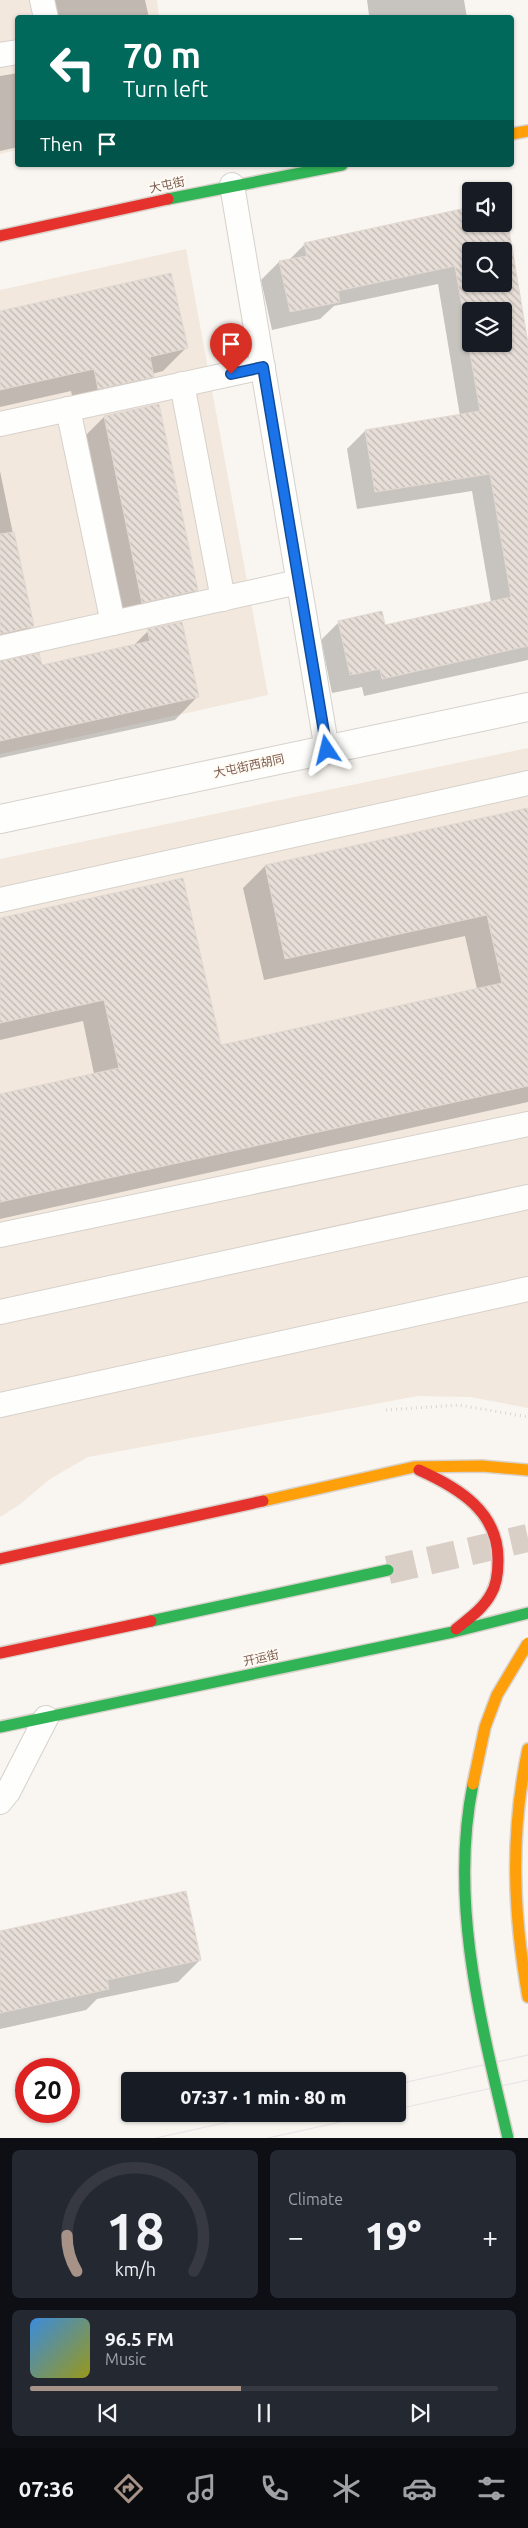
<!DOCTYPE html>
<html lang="en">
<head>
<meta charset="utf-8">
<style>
	body { margin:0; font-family:Ubuntu,"Noto Sans SC",sans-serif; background:#242831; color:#f1f3f6; height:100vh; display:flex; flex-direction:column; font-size:19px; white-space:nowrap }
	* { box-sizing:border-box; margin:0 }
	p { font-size:16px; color:#9ea1a6 }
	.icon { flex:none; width:28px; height:28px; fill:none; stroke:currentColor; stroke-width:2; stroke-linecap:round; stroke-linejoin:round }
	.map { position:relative; height:2138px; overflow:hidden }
	.sheet { display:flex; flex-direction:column; gap:12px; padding:12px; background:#0d0f14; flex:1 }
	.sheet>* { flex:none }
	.banner { position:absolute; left:15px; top:15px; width:499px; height:152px; border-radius:5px; box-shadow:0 1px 4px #0004; background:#00695c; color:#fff; overflow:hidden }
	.buttons { position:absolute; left:462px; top:182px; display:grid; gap:10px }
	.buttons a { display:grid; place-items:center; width:50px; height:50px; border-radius:5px; background:#171b24; box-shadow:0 1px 4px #0004; font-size:25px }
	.speed { position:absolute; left:15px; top:2058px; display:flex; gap:10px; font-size:25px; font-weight:700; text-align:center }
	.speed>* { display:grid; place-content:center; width:65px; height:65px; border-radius:50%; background:#171b24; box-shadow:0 1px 4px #0004; line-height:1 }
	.speed .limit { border:8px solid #d22; background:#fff; color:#111 }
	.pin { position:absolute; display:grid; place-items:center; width:42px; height:42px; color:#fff; margin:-51px -21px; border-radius:50% 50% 50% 0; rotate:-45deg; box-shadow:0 0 5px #0007 }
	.pin .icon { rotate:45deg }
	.me { position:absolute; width:55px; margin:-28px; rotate:350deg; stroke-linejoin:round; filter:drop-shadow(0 0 4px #0008) }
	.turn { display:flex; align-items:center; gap:18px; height:105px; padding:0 25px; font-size:22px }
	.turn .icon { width:65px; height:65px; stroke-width:2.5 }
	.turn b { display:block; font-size:35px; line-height:42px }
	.then { display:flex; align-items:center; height:48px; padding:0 25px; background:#0003; gap:10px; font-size:19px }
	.big { font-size:38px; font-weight:800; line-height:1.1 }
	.sheet .widget { flex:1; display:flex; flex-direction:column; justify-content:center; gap:8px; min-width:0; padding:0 18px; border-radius:8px; background:#242831 }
	.sheet .dial { align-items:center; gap:0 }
	.dial svg { height:130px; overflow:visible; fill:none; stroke:#363941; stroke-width:7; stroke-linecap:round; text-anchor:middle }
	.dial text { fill:#f1f3f6; stroke:none }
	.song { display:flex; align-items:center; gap:15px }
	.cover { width:60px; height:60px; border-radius:8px; background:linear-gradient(135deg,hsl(210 70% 55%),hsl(60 70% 35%)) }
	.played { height:5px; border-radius:2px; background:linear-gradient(90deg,#a69286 45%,#363941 45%) }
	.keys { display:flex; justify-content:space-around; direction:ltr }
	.heat { display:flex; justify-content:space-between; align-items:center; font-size:28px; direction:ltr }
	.sheet .tiles { flex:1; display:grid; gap:12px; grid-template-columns:1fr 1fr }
	.widget:last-child { grid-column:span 2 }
	.trip { position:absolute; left:121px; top:2072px; width:285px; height:50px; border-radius:5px; background:#171b24; box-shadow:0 1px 4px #0004; font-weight:800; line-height:50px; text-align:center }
	.menu { display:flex; height:80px; justify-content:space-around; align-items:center; background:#090b0e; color:#9ea1a6 }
	.menu .icon { width:35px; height:35px }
	.menu .active { color:#a69286 }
	.menu b { font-size:22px; color:#f1f3f6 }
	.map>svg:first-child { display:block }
	.residential { fill:#f2e8de }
	.shadow { fill:#0003; fill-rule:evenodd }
	.building { fill:url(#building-back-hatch); stroke:#e2d8d2; fill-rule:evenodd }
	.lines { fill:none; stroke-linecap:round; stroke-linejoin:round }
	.primary-tunnel { stroke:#d9cfc7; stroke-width:28; stroke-dasharray:28 14; stroke-linecap:butt }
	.lane-casing { stroke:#d7d1cb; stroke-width:26 }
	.street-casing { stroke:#d7d1cb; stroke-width:30 }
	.fast-casing { stroke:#d9d2cb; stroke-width:14 }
	.slow-casing { stroke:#d9d2cb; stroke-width:14 }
	.jam-casing { stroke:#d9d2cb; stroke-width:14 }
	.path { stroke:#dcd5d0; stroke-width:3; stroke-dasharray:1 4; stroke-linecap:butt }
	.lane { stroke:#fefefd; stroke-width:24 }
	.street { stroke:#fefefd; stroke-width:28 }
	.fast { stroke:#30b455; stroke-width:11 }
	.slow { stroke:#ff9f0a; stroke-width:11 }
	.jam { stroke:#e5322d; stroke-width:11 }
	.tram { stroke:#e6e3e7; stroke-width:1 }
	.fast-bridge-casing { stroke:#dad1cc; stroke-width:14; stroke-linecap:butt }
	.slow-bridge-casing { stroke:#dad1cc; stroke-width:14; stroke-linecap:butt }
	.fast-bridge { stroke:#30b455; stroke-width:11 }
	.slow-bridge { stroke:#ff9f0a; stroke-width:11 }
	.route-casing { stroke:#114b97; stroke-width:12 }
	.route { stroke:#1a73e8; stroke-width:9 }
	.labels { text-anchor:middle; stroke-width:4; stroke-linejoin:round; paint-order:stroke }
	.street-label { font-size:12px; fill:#7a5c4d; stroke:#fffaf3 }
</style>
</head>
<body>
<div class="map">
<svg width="528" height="2138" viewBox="0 0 528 2138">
	<defs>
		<pattern id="building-back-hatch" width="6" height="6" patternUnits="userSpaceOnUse" patternTransform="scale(1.25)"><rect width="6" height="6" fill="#e6ded7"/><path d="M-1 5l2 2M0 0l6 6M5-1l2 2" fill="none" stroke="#bfb7b1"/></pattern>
	</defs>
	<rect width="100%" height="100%" fill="#f9f5f0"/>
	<g class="residential">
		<path d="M0,0H157L159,17L18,18L17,150L0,154Z"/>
		<path d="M186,249L268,695L0,754V290Z"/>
		<path d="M528,748V1408L470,1397L418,1396L88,1457L50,1479L19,1505L0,1517V859Z"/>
	</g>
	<g class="shadow">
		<path d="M49,0H145L149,18H53Z"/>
		<path d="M367,0H464L467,18H350L369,15Z"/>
		<path d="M18,73V147L0,151V76Z"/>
		<path d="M471,208V224H504V208L528,351V660L364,696L362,687L332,693L321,640L339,622L384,626L491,602L472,491L357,509L347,449L365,431L460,416L438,284L334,306L320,319L272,330L261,280L279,262L288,261L305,244ZM471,251H504V284H471ZM471,311H504V344H471Z"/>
		<path d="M0,312L186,348L163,371L152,374V376L129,399L75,411L71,391L0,407Z"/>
		<path d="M104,417L197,590L178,609L123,621L85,436Z"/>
		<path d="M0,471L32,626L9,649L0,651Z"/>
		<path d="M148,631L198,696L175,720L0,758V662L41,666L133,646Z"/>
		<path d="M528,809V1102L0,1219V1095L94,1074L83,1021L0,1040V920L220,1046L477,989L465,936L264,980L243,888L265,866Z"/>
		<path d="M0,1932L200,1960L178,1982L97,1999L86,2010L0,2029Z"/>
	</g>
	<g class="building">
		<path d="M504,200L528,343V646L382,679L380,669L350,675L338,621L382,611L385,625L511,597L490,474L375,492L365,430L480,411L455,266L338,291L340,302L290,312L279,261L307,256L304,243L471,207V224H504ZM471,251H504V284H471ZM471,311H504V344H471Z"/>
		<path d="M171,273L188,348L150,357L154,377L98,389L94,369L0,390V311Z"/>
		<path d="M159,404L198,590L142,603L104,416Z"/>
		<path d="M14,532L34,626L0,634V534Z"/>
		<path d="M182,622L199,697L0,741V661L39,653L42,665L150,641L147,629Z"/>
		<path d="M528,808V1086L0,1202V1094L119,1068L104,1000L0,1023V918L183,878L221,1045L502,983L487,915L285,959L265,865Z"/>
		<path d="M186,1891L201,1960L107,1980L109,1989L0,2013V1931Z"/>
	</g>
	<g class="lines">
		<path class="primary-tunnel" d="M388,1570L528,1538"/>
		<g class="lane-casing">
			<g id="lane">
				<path d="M42,0L46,18"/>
				<path d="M0,55L18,52"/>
				<path d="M232,185L327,750"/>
				<path d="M182,384L223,599"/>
				<path d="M68,409L113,623"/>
				<path d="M0,424L263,367"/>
				<path d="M0,648L298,582"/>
				<path d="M0,900L528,783"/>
				<path d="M0,1235L528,1124"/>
				<path d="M0,1312L528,1197"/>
				<path d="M0,1405L528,1289"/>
				<path d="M0,1802L8,1792L46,1718"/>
			</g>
		</g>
		<g class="street-casing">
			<path id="street" d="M0,819L528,707"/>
		</g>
		<g class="fast-casing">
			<g id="fast">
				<path d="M168,199L342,165"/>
				<path d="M151,1621L388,1570"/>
				<path d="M0,1727L453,1632L528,1613"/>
			</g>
		</g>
		<g class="slow-casing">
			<g id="slow">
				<path d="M511,134L528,131"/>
				<path d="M263,1501L414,1467L482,1466L528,1470"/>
				<path d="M528,1749C510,1833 513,1913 528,1997"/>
			</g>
		</g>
		<g class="jam-casing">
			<g id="jam">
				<path d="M0,236L168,199"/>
				<path d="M419,1470C459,1488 499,1512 498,1561C498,1573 497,1584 491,1594C483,1609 468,1619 456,1629"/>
				<path d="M0,1559L263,1501"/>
				<path d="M0,1653L151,1621"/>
			</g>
		</g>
		<path class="path" d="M386,1410L459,1405L528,1417"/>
		<use href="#lane" class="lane"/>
		<use href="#street" class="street"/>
		<use href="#fast" class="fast"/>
		<use href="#slow" class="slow"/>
		<use href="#jam" class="jam"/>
		<g class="tram">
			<path d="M398,2084L528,2055"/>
			<path d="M398,2109L528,2080"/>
			<path d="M156,2138L265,2114"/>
			<path d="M268,2138L377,2114"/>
		</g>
		<g class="fast-bridge-casing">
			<path id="fast-bridge" d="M473,1784C449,1902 481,2023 508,2138"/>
		</g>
		<g class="slow-bridge-casing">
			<path id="slow-bridge" d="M473,1784L485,1727L497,1695L528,1643"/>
		</g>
		<use href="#fast-bridge" class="fast-bridge"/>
		<use href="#slow-bridge" class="slow-bridge"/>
	</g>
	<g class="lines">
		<g class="route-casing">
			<path id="route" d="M231,374L263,367L327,750"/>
		</g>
		<use href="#route" class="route"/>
	</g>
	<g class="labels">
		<g class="street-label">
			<text transform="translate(167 185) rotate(-12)" y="4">大屯街</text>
			<text transform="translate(249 766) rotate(-12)" y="4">大屯街西胡同</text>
			<text transform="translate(261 1658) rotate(-12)" y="4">开运街</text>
		</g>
	</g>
</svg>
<div class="buttons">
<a><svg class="icon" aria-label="sound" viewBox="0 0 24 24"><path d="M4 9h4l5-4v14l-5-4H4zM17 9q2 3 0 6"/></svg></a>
<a><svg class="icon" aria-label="search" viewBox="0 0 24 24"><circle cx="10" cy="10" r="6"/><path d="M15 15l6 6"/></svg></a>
<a><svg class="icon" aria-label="layers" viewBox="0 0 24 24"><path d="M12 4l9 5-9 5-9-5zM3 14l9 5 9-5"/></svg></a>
</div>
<div class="speed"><div class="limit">20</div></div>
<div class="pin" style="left:231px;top:374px;background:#d93025"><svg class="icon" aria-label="arrive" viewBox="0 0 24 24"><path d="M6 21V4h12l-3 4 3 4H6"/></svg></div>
<svg class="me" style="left:327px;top:750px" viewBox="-20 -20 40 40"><path d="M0-17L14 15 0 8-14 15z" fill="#1a73e8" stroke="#fff" stroke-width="4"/></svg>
<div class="trip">07:37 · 1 min · 80 m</div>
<div class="banner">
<div class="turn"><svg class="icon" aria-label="left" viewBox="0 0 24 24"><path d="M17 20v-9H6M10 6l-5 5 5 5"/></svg><div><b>70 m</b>Turn left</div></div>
<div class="then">Then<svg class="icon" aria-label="arrive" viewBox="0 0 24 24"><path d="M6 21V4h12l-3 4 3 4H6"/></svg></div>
</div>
</div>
<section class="sheet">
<div class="tiles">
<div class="widget dial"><svg viewBox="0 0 100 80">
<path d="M14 69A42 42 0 1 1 86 69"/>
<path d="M14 69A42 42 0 0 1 8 47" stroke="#a69286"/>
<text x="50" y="56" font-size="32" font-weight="700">18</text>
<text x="50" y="72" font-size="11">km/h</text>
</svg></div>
<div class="widget"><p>Climate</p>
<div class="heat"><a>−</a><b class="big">19°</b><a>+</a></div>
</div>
<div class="widget">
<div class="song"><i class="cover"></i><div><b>96.5 FM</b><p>Music</p></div></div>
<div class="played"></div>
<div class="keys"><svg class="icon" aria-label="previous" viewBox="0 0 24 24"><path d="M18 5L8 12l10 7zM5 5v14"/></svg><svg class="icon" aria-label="pause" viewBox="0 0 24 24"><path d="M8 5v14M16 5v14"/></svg><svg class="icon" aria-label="next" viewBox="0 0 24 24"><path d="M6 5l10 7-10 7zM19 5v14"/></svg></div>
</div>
</div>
</section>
<nav class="menu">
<b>07:36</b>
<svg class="icon active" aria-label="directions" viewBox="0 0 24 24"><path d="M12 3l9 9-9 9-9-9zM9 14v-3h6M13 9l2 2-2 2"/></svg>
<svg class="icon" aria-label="music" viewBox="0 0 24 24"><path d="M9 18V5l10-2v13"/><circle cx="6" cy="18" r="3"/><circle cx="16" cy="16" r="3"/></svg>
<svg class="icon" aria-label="phone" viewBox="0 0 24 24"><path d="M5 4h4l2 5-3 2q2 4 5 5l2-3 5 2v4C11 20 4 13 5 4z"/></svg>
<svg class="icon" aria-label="climate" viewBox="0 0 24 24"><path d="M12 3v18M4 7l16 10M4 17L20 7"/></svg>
<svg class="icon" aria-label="car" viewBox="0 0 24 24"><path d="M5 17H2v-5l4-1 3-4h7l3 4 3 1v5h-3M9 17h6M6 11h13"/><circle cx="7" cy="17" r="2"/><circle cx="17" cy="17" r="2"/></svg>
<svg class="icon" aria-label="filters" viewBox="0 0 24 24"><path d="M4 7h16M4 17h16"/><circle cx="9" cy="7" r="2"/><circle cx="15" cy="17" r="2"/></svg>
</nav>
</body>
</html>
